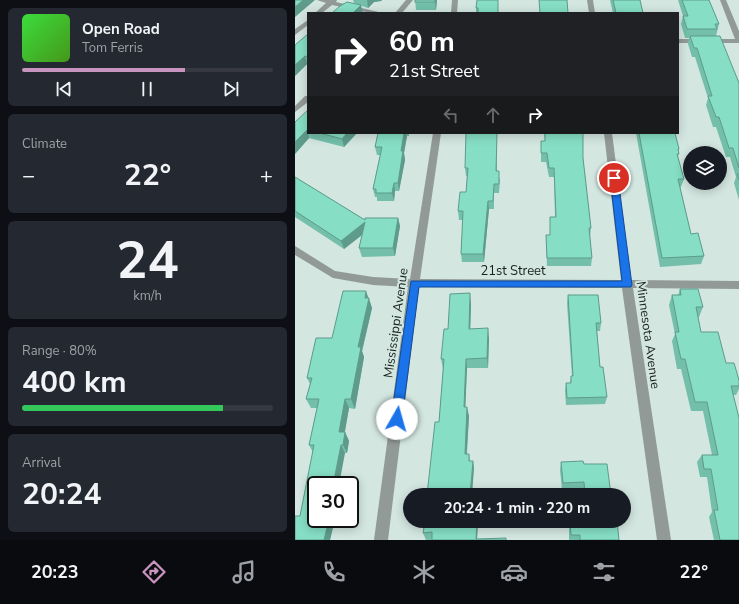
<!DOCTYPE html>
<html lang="en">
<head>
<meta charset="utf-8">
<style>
	body { margin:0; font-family:"Nunito Sans",sans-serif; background:#242831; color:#f1f3f6; height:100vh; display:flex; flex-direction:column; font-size:15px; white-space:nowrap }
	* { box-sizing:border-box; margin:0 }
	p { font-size:13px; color:#9ea1a6 }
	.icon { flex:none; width:22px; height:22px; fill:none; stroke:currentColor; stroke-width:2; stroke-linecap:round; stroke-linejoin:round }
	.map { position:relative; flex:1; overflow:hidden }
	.panel { display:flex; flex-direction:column; gap:8px; padding:8px; background:#0d0f14; width:295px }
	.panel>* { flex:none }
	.top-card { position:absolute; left:12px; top:12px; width:372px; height:122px; border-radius:0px; box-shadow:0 2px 10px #0003; background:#202124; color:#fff; overflow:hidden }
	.buttons { position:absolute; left:388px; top:146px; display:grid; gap:8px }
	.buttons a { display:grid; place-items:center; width:44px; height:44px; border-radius:50%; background:#171b24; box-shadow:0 2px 10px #0003; font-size:20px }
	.speed { position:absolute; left:12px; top:476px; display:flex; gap:8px; font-size:20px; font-weight:700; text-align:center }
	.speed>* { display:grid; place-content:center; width:52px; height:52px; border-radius:50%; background:#171b24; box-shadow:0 2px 10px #0003; line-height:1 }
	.speed .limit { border:2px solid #111; border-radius:6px; background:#fff; color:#111 }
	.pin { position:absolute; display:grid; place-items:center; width:34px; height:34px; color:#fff; margin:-17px; border:2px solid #fff; border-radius:50%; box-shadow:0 1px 4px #0007 }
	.me { position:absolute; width:44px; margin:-22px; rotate:7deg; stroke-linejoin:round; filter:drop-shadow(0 0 3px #0008) }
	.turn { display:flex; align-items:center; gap:14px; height:84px; padding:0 16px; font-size:18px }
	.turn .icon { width:52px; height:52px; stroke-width:2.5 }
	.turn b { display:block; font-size:28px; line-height:34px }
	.lanes { display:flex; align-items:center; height:38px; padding:0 16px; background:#0003; justify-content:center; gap:20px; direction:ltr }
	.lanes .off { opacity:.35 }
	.big { font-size:30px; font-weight:700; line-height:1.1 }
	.panel .widget { flex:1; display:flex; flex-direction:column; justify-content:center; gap:6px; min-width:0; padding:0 14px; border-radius:6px; background:#242831 }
	.panel .dial { align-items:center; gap:0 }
	.dial b { font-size:52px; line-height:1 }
	.song { display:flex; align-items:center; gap:12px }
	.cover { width:48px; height:48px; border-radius:6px; background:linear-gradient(135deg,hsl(120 70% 55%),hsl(100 70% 35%)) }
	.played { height:4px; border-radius:2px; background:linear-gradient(90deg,#c894bf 65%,#363941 65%) }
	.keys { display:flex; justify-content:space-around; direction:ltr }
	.heat { display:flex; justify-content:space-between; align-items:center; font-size:22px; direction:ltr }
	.charge { height:6px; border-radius:3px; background:linear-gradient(90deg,#34c759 80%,#363941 0) }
	.trip { position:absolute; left:108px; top:488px; width:228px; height:40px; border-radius:20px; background:#171b24; box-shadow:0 2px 10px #0003; font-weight:700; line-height:40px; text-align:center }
	.dock { display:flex; height:64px; justify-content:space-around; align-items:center; background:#090b0e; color:#9ea1a6 }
	.dock .icon { width:28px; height:28px }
	.dock .current { color:#c894bf }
	.dock b { font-size:18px; color:#f1f3f6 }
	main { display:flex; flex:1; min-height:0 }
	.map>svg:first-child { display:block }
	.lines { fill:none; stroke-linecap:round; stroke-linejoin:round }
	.minor { fill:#929a97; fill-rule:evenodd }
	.wall { fill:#73bfa9 }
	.shaded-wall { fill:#5e9b8a }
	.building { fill:#86dec5; stroke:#5e9b8a }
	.route { fill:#1a73e8; stroke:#114b97 }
	.labels { text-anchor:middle; stroke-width:4; stroke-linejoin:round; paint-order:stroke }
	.street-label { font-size:13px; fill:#19201d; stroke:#d3e6e0 }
</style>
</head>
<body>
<main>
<section class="panel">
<div class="widget">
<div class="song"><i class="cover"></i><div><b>Open Road</b><p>Tom Ferris</p></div></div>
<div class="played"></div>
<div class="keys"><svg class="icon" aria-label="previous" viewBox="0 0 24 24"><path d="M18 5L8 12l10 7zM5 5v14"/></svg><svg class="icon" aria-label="pause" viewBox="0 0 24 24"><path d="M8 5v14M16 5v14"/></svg><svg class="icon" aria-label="next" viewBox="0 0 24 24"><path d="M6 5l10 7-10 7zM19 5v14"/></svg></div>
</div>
<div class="widget"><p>Climate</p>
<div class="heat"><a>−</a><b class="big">22°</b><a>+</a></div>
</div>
<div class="widget dial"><b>24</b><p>km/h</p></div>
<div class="widget"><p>Range · 80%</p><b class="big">400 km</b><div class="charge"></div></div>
<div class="widget"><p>Arrival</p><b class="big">20:24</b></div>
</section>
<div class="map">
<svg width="444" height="540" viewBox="0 0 444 540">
	<rect width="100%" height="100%" fill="#d3e6e0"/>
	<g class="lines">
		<g class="minor">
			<path d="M22,0H42L41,2L88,13H76L37,5L27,13H20L31,3Z"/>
			<path d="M111,0H118L107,13H100Z"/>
			<path d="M157,0H163L162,13H156Z"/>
			<path d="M292,0H298L300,13H294Z"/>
			<path d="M425,0H431L444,31V43H383V39H440Z"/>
			<path d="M13,20V25L0,35V29Z"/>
			<path d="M10,96H13V102L0,112V106Z"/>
			<path d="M138,133H146L125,279L326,280L309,133H317L336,280L444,281V289L338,288L376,540H362L327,288L124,287L93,540H79L113,287L78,285L38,278L0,255V246L40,271L78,277L115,279Z"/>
		</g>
	</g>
	<g class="wall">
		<path d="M58,0H87L86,1L79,2L73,8L67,6L59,3Z"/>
		<path d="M120,0H142L141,10H121Z"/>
		<path d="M182,0L203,13H181V8Z"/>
		<path d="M315,0H345L348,13H318Z"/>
		<path d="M383,0H414L424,24L421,36L444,83V200L439,183L441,177L435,157H431L421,127H418L411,105L413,98L400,57H397L393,44L394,38H390L386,24L388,16Z"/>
		<path d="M13,34V65L12,64L0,76Z"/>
		<path d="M13,110V133H62L49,147L14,138L0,154Z"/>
		<path d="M83,133H114V136H112L109,153L110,160L104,191H100L99,201H82V197H80L78,189L85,155H82L80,147Z"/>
		<path d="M249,133H288V158L296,228L295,236L297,258L296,266H252L251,244V235H255V217H260L259,177H254L251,162H246V141H250Z"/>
		<path d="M341,133H380L384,149L383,158L389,179L386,187H385L396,234L409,256L406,264L365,267Z"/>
		<path d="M202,141V171L205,180L204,193H199V209H194L189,262H167L166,254L168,220H164L163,211L171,192L172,176H171L170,168Z"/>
		<path d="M0,177L70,220L103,218L105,226L100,256L67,257L64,248L67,235L49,249L0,217Z"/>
		<path d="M385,289L408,307L404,317H403L406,332L444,380V389L441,395H438L444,540H419L414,517L417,512L412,477H405L402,462L407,455H417L408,411H396L386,369H382L377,341L380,334L374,305L377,295H383Z"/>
		<path d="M273,295L306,323L305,331H302L305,367L312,397L310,404L271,405L270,391L271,383H275L276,376H277L272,303Z"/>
		<path d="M73,298H74L77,308L67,351L69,357L60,409L54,408L50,432L54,441L52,453H50L21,485L40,519L35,540H0L18,452L14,445L22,408H16L11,399L15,384L12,378L37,338Z"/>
		<path d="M176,304L175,329L194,338L193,368H172L170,407L174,416L172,454H174L175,461H178L179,469L144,422L148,369L146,359L153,329Z"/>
		<path d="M266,462L289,464L316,495H288L287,490H267L265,470Z"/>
		<path d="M130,521H183L182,539L131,540L128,533Z"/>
		<path d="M274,521H322L324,540H274Z"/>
	</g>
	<g class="shaded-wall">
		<path d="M8,0H20L0,17V7Z"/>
		<path d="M72,0H87L86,1L79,2L73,8Z"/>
		<path d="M140,0H142L141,10L140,2Z"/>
		<path d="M66,5L68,13H58Z"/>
		<path d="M10,56L12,64L0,76V65Z"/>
		<path d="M12,130L14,138L0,154V142Z"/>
		<path d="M52,133H62L49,147L47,139Z"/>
		<path d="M109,133H111L112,136L109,153L110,160L104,191L103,183L106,151Z"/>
		<path d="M99,183L100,191L99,201L97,193Z"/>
		<path d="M193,201L194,209L189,262L188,254Z"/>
		<path d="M103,218L105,226L100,256L98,248Z"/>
		<path d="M70,222L72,231L49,249L46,241Z"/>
		<path d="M71,291L77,308L67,351L69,357L60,409L56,399Z"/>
		<path d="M175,293L176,304L175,339L174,329Z"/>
		<path d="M193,328L194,338L193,368L192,358Z"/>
		<path d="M171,359L172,368L170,416L169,407Z"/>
		<path d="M50,399L54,408L48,441L44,432Z"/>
		<path d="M172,407L174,416L171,462L170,454Z"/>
		<path d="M50,432L54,441L52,453L48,445Z"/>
		<path d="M46,445L50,453L44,485H38Z"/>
		<path d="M178,461L179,469L177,495H175Z"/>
		<path d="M34,519H40L35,540H29Z"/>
		<path d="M182,521H183L182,540H181Z"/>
	</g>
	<g class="building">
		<path d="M0,0H8L0,7Z"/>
		<rect x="120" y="0" width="20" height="2"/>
		<path d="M182,0H203V13H183V8H181Z"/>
		<path d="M244,0H272L273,13H245Z"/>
		<path d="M318,0H345L348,13H321Z"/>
		<path d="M387,0H414L424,24H420L422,29H392L388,16H393Z"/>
		<path d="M52,2L66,5L58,13H37L45,6Z"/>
		<path d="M13,34V57L10,56L0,65V45Z"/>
		<path d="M395,36H425L444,83V168L438,148H434L424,117H421L413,96H417L402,48H399Z"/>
		<path d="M13,110V130H12L0,142V122Z"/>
		<path d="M25,133H52L47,139Z"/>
		<path d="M83,133H109L106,151H108L103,183H99L97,193H81V189H78L87,147H80Z"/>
		<path d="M171,133H202L201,171H204V184H199L198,201H193L188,254H166L168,211H163L165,192H171L173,168H170Z"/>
		<path d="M250,133H288V158L296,228H294L297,258H252L251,235H255V217H261L259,168H254L252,153H246V141H250Z"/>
		<path d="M344,133H380L384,149H383L384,154H382L389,179H383L396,234L403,233L409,256L367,258Z"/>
		<path d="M442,174H444V180Z"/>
		<path d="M0,177L70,220V218H103L98,248H64L70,222L46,241L0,211Z"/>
		<path d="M385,289H403L408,307H401L406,332H423L431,363H439L444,380V386H436L444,418V540H425L419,510H423L416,469H409L407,455H423L412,402H400L390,359H386L380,332H384L377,295H386Z"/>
		<path d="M48,291H71L70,298H74L63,347H66L56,399H50L44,432H50L48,445H46L38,485H21V519H34L29,540H0V516H5L19,445H14L24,399H11L17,378H12L21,338H37Z"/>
		<path d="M175,293L174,329L193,328L192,358L171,359L169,407H172L170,454H174V461H178L175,495H132L140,422H144L149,359H146L149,329H153L155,294Z"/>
		<path d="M273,295H303L306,323H301L305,367H308L312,397L272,398L271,383H276V376H278Z"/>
		<path d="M288,461L289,464H312L316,495H290L289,482L268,483L266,462Z"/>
		<path d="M130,521H182L181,539L211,538V540H137V532L128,533Z"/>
		<path d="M275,521H322L324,540H285V535H276Z"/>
	</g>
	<path class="route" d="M319,176L323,178L337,285L336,287H124L107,419L106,423L102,424L98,423L96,419L116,281H327L315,178Z"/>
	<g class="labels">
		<g class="street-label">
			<text x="218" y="275">21st Street</text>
			<text transform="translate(100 323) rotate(-82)" y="5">Mississippi Avenue</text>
			<text transform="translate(354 335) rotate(82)" y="5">Minnesota Avenue</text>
		</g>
	</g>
</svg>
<div class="buttons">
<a><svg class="icon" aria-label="layers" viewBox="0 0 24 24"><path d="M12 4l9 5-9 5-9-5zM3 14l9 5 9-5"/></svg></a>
</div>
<div class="speed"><div class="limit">30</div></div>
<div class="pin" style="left:319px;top:178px;background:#d93025"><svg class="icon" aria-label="arrive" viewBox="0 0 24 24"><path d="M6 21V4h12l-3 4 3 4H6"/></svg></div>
<svg class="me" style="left:102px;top:419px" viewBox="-20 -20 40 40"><circle r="19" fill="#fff"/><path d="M0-13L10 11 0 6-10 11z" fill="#1a73e8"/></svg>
<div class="trip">20:24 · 1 min · 220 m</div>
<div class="top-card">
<div class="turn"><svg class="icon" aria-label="right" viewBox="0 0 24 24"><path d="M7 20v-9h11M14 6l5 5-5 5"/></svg><div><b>60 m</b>21st Street</div></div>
<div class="lanes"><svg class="icon off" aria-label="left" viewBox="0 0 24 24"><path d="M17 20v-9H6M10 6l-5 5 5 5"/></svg><svg class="icon off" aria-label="ahead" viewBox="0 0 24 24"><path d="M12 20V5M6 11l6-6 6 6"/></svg><svg class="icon" aria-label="right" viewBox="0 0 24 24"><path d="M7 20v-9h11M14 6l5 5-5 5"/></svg></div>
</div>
</div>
</main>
<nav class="dock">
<b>20:23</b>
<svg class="icon current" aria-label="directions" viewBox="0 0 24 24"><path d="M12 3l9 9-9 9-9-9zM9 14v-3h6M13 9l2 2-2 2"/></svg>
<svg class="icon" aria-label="music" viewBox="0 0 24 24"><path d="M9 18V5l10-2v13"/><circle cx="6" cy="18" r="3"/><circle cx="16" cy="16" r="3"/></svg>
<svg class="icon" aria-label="phone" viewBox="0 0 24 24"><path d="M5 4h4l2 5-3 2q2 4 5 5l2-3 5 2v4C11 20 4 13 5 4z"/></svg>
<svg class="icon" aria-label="climate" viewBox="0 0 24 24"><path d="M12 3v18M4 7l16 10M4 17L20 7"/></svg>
<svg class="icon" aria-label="car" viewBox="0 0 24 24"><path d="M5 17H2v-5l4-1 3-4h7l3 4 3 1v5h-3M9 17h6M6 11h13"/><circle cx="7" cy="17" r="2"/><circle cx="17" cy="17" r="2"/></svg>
<svg class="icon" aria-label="filters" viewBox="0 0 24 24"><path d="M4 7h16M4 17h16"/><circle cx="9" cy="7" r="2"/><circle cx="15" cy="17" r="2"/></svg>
<b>22°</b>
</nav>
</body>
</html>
